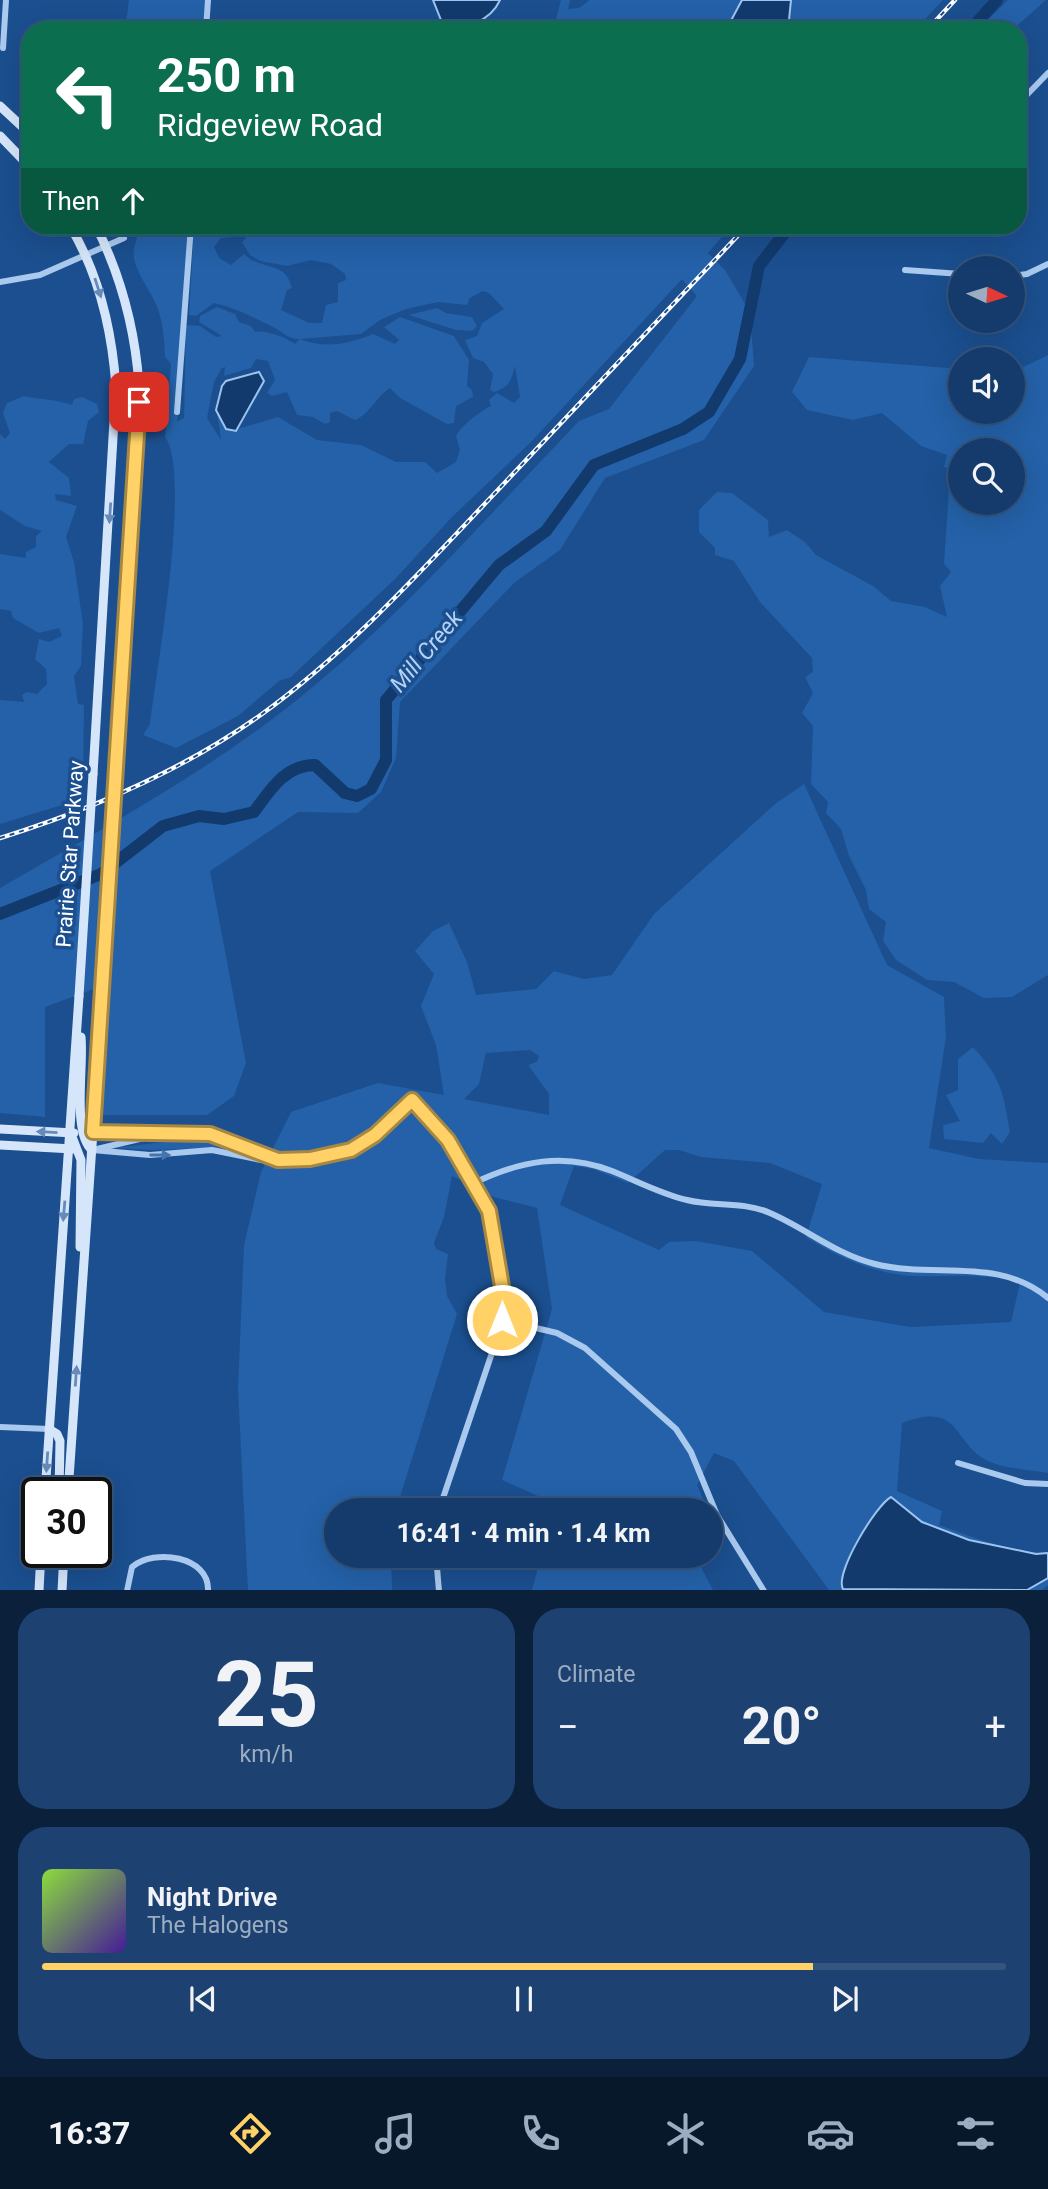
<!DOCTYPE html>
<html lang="en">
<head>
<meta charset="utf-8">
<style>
	body { margin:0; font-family:Roboto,sans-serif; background:#1d4271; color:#f1f3f6; height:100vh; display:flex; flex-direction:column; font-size:26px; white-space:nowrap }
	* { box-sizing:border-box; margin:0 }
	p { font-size:23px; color:#9dadc1 }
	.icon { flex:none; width:38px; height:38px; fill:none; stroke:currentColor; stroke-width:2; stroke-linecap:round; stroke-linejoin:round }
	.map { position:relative; height:1590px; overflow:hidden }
	.sheet { display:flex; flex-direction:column; gap:18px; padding:18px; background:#0b203b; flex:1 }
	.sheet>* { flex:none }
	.banner { position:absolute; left:21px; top:21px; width:1006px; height:214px; border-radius:28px; box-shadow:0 7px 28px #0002,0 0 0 2px #33557e; background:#0b6e4f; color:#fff; overflow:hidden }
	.needle { width:46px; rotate:94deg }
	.fabs { position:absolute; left:948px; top:256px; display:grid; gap:14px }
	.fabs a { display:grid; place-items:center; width:77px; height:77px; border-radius:50%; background:#143b6b; box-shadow:0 7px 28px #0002,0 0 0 2px #33557e; font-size:35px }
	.speed { position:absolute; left:21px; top:1477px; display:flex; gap:14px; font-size:35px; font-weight:700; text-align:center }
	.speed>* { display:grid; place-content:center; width:91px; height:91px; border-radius:50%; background:#143b6b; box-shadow:0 7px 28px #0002,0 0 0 2px #33557e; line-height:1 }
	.speed .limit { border:4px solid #111; border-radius:10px; background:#fff; color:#111 }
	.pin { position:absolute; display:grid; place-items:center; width:60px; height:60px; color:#fff; margin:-30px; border-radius:14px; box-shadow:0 4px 10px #0006 }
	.me { position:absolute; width:77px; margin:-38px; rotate:0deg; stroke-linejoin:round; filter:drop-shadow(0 0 5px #0008) }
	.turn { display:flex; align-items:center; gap:24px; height:147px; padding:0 21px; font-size:32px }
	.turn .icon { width:91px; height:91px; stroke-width:2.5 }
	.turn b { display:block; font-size:49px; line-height:60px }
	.then { display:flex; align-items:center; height:66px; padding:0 21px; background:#0003; gap:14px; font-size:26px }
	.big { font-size:52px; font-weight:700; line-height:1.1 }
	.sheet .widget { flex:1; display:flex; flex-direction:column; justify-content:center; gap:10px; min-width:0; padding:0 24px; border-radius:28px; background:#1d4271 }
	.sheet .dial { align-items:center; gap:0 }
	.dial b { font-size:91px; line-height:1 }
	.song { display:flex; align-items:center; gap:21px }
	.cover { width:84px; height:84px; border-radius:10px; background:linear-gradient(135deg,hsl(90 70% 55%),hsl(260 70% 35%)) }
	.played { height:7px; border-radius:4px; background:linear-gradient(90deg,#ffd166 80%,#33557e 80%) }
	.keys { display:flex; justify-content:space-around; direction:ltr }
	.heat { display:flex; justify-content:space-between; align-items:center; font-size:38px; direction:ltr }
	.sheet .tiles { flex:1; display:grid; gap:18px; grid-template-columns:1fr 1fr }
	.widget:last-child { grid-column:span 2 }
	.trip { position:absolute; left:324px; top:1498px; width:399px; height:70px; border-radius:35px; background:#143b6b; box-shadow:0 7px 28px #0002,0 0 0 2px #33557e; font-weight:700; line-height:70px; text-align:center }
	.dock { display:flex; height:112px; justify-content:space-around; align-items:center; background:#08182b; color:#9dadc1 }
	.dock .icon { width:49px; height:49px }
	.dock .on { color:#ffd166 }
	.dock b { font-size:32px; color:#f1f3f6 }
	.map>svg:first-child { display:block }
	.green { fill:#2461a8; fill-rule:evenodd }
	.water { fill:#123a6d; stroke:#9cc4f0; stroke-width:2 }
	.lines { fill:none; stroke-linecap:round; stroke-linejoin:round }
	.river { stroke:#123a6d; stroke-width:12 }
	.street { stroke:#a9c9ee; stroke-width:6 }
	.secondary { stroke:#d6e6fa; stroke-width:9 }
	.rail-casing { stroke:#fff; stroke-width:4.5 }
	.rail { stroke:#1b4f8f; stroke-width:2; stroke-dasharray:5; stroke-linecap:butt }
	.secondary-bridge { stroke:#d6e6fa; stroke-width:9 }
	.oneway { fill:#668bba }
	.oneway2 { fill:#4674ac }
	.route-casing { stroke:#a68842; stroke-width:18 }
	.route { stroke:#ffd166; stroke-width:12 }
	.labels { text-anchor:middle; stroke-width:7; stroke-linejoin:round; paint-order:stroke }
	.street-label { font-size:21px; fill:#fff; stroke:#1b4f8f }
	.water-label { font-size:23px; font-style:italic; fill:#b5d3f5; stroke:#1b4f8f }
</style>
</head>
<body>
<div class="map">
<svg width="1048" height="1591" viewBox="0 0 1048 1591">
	<rect width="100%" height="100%" fill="#1b4f8f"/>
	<g class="green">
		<path d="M129,0H206L204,28L125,30Z"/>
		<path d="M561,0H570L568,9L579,8L590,0H943L915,30H553Z"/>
		<path d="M1008,0H1046L1012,30H977Z"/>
		<path d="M137,226H189L177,422L184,418L186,325L200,326L216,337L222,336L199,322L200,316L217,307L235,314L239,322L251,326L255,332C264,329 288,338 295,344L300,339C288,340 281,330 271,326C253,317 233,307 214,303L196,316L189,315L194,226H227L234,237L221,238L214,247L219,258L231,265L244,254C261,271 286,260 292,288L287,290L281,310L309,323H322L326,305L338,302V283L346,280L345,274L331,264L311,260L287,266L260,261L250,255L242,242L246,238L234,226H731L708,253L725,270L750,312L754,366L704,440L605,478L560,550L514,583L400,702L396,758L381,792L358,813L298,812L210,871L246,1063L234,1096L207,1115H94L99,987L45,1007V1117L0,1113V888C91,835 186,784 271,720C386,634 480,524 579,421L609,409L697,296L682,279L532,441L453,516L395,579L291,677L279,681L238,716L176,748L143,735L150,724C156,673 192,473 165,437L171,364L165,357C164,337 163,316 153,298C146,285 137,273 134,258C132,247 140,237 137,226ZM483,291L489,293L504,309L482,323L477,336L465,340L473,358L484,362L493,374L490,390L494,392C510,387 511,380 515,366L520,397L514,403L497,393L489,400L491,406C480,411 461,426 456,436L460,450L456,462L437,473L425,462H396L361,445L317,440L278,417L231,431L226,429L217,412L221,440L207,418L214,382L222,368L225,367L224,376L251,368L256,359L268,361L275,380L267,393L272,396L287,392L297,415L313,417L325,424L330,422V413L337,411L355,420C370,414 376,397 390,388L400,398L447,424L454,423L456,406L473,397L472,390L467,386L469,360L454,336L400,317L384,327L399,340L395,344L373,334C349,344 325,349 300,339L361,334L380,320L406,309L438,302L467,305L470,298Z"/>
		<path d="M437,308L446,313L472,317L477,326L472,331L456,330L409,315Z"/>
		<path d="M1048,355V975L1012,997L984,998L954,982L927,980L896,960L883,941L886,922L869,909L866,890L849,856L841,829L826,813L828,802L811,784L813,726L802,713L813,693L805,677L813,672L812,658L760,602L734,561L715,555V548L699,532V510L717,492L732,493L768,520L769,537L787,530L805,542L816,555L873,586L891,601L925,607L947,617L940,586L951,572L944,564L949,489L960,471L944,467L947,455L921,446L882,413L853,420L807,410L792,392L809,357L961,369V411H1013V372ZM961,450H1013V502H961Z"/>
		<path d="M24,396C41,400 56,399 72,405L74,399L82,397L97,404L99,412L88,421L83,444H69L49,462L69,478L71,496L55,494L56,500L77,506L66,537L74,562L83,624L81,666L74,676L78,704L84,705L83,792L62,805L0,824V700L24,702L22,695L27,692L37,694L47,684L46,669L35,659L39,639L49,642L62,636L59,628L39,633L13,618L11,611L0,609V554L26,558V552L36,547V536L42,531L25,526L0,510V434L5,439L10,433L3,413L7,403Z"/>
		<path d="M804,784L887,965L944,997L946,1037L929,1148L979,1159L1048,1163V1473C1030,1470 1010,1469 993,1463C951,1448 965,1399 902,1423L897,1491L942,1511L939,1525C968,1535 1018,1556 1048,1552V1585L1041,1591L829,1590L734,1461L714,1453L697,1485L708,1510H552L554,1503L502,1480L552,1309L537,1208L494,1197L452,1176L444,1217L434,1243L436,1249L448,1254L445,1279L447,1296L457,1314L396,1510H336V1556H391L392,1590L248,1591L238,1389L244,1245L261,1172L291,1112L378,1083L444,1095L436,1045L421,1006L434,974L415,951L433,931L449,923L467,962L476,995L536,989L554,971L584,979L612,975L654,914L775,804ZM530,1050L539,1056L537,1062L528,1065L549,1094V1115L464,1099L479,1084L486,1053ZM665,1150H679L701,1157L770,1163L822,1184L806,1237C837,1257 875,1274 912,1276C949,1277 984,1272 1020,1283L1011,1322L910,1327L824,1312L752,1251L696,1241L669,1242L659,1250L560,1205L574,1166L593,1169L628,1183Z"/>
		<path d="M973,1047C1001,1078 1003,1091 1010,1132L1002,1144L991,1133L983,1143L944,1139L943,1125L960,1121L946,1095L958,1090V1059Z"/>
		<path d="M205,1137L257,1157L208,1148L152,1150L114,1148Z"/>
		<path d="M541,1556H695L713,1590H532Z"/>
	</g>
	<g class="water">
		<path d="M433,0H500C491,20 463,33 443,25Z"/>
		<path d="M742,0H791L788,30H726Z"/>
		<path d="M259,372L264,381L236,431L226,429L216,410L222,386L226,381Z"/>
		<path d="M891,1497L922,1522L969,1540L1036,1554L1048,1553V1578L1027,1590L843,1589C834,1574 876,1505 891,1497Z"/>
	</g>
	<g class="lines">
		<g class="river">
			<path d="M970,30L997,0"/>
			<path d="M0,914L101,874L163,826L199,816L224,819L254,812C270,790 285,765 315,765L345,793L357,796L371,789L386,760V700L499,565L546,531L594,465L683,429L709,412L740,359L759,266L790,226"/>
		</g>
		<g class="street">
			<path d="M206,30L208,0"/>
			<path d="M3,48L6,0"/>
			<path d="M1018,104L1048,73"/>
			<path d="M905,270L961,274"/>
			<path d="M1013,276L1027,274L1048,264"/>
			<path d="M0,282L40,275L124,238"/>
			<path d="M177,412L191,226"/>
			<path d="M93,1132L210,1134L269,1157"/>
			<path d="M97,1149L148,1137"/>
			<path d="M92,1150L150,1155L212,1150L261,1160L310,1159L351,1150L375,1134L412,1100L448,1140L489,1211L504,1299L498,1335L439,1510"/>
			<path d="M474,1183C520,1161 564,1152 612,1171C637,1181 661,1194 687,1200C714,1207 743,1201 770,1213C807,1229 835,1254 875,1264C934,1279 998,1256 1048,1298"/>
			<path d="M502,1320L557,1333L585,1348L676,1429L691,1452L717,1515L764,1591"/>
			<path d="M0,1427L49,1429"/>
			<path d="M958,1463L1025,1483L1048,1484"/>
			<path d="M436,1556L439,1591"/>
			<path d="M127,1591L132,1567C154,1548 210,1556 208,1591"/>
		</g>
		<g class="secondary">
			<path d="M0,106L30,134"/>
			<path d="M0,136L30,167"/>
			<path d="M70,226C99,274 112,331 116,387L93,774"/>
			<path d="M96,226C121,276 135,329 139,385L118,764"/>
			<path d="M81,1037C84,1066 72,1133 92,1150"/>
			<path d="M0,1129L74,1133"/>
			<path d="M71,1134L81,1160L80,1247"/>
			<path d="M0,1145L73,1149"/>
			<path d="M49,1429L57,1434L60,1441L59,1493"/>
			<path d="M45,1493L79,996"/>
			<path d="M68,1493L103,986"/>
			<path d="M39,1591L41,1552"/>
			<path d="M62,1591L64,1552"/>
		</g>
		<g class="rail-casing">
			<g id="rail">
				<path d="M927,30L955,0"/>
				<path d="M0,838C93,809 182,771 262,714C350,650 422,570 496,492C580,403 663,314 747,226"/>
			</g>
		</g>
		<use href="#rail" class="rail"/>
		<g class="secondary-bridge">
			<path d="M103,986L118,764"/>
			<path d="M79,996L93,774"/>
		</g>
	</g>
	<defs><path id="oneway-solid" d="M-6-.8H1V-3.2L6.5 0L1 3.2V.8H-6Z" transform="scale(1.75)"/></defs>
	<g class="oneway">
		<use href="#oneway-solid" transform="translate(98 288) rotate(72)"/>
		<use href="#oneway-solid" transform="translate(110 513) rotate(94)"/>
		<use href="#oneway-solid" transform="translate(47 1132) rotate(-177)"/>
		<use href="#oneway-solid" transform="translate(64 1211) rotate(95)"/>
		<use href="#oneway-solid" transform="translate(76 1376) rotate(-86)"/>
		<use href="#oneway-solid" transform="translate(47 1462) rotate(94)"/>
	</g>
	<use class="oneway2" href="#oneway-solid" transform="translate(160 1155)"/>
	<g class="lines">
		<g class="route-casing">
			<path id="route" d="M139,402L93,1132L210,1134L278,1160L310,1159L351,1150L375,1135L412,1100L448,1140L489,1211L504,1298L502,1320"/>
		</g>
		<use href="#route" class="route"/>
	</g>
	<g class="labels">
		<g class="street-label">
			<text transform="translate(70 854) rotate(-86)" y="7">Prairie Star Parkway</text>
		</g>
		<g class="water-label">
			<text transform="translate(426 651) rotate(-50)" y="8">Mill Creek</text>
		</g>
	</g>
</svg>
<div class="fabs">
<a><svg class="needle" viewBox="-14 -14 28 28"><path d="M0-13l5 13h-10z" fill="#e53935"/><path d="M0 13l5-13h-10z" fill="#9dadc1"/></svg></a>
<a><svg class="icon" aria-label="sound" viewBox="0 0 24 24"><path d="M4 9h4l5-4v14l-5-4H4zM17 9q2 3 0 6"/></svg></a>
<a><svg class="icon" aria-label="search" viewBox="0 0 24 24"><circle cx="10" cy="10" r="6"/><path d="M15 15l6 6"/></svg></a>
</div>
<div class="speed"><div class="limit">30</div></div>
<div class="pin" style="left:139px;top:402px;background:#d93025"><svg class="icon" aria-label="arrive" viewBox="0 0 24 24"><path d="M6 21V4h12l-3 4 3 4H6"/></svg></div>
<svg class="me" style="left:502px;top:1320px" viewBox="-20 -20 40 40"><circle r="17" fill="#ffd166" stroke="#fff" stroke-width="3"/><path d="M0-11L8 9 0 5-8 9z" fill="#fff"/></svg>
<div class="trip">16:41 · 4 min · 1.4 km</div>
<div class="banner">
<div class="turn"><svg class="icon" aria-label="left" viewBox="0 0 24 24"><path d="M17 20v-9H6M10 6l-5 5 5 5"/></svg><div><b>250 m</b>Ridgeview Road</div></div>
<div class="then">Then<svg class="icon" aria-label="ahead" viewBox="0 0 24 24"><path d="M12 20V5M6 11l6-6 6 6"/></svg></div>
</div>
</div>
<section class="sheet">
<div class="tiles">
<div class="widget dial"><b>25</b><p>km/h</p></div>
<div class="widget"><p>Climate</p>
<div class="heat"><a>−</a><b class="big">20°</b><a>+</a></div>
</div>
<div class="widget">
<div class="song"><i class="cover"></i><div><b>Night Drive</b><p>The Halogens</p></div></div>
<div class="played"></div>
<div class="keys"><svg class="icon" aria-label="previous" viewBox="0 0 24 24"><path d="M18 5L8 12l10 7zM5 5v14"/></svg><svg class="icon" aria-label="pause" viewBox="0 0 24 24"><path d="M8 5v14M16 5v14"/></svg><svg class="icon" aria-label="next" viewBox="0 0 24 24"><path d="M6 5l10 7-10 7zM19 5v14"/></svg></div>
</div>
</div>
</section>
<nav class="dock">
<b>16:37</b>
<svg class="icon on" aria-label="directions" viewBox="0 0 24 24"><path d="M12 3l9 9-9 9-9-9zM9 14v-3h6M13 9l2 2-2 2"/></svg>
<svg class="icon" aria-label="music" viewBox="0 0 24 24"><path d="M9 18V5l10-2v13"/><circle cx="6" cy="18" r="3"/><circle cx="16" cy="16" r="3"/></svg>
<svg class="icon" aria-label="phone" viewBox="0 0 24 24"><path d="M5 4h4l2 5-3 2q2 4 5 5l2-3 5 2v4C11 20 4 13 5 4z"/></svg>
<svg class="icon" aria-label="climate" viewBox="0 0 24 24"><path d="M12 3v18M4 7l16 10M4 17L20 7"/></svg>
<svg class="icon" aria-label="car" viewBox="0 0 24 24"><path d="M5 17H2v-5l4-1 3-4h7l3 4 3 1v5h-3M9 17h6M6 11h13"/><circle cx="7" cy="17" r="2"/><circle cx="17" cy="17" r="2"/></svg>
<svg class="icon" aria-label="filters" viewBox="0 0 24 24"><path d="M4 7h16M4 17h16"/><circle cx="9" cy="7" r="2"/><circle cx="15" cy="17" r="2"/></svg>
</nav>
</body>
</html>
